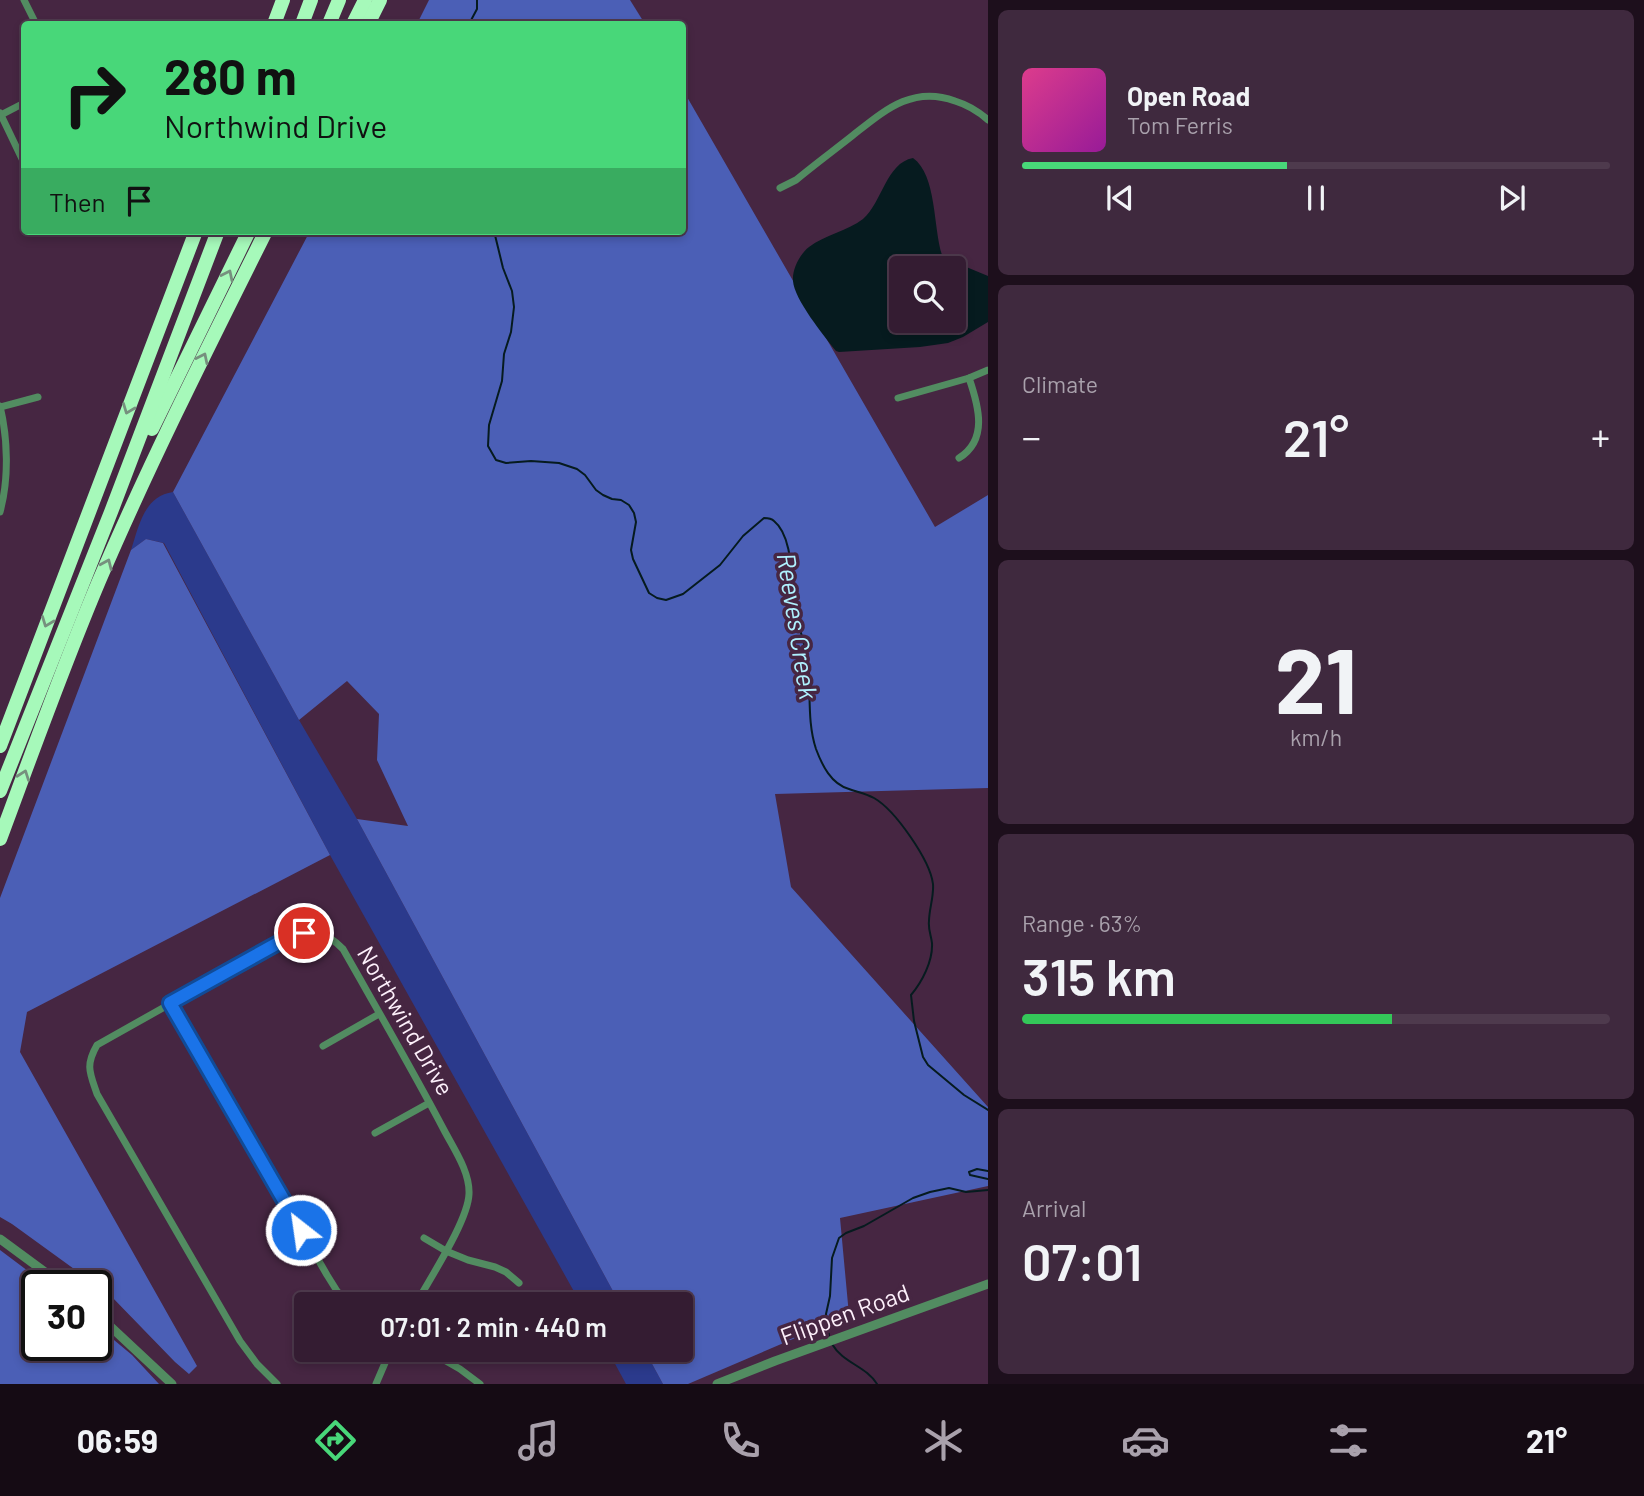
<!DOCTYPE html>
<html lang="en">
<head>
<meta charset="utf-8">
<style>
	body { margin:0; font-family:Barlow,sans-serif; background:#3f293e; color:#f1f3f6; height:100vh; display:flex; flex-direction:column; font-size:26px; white-space:nowrap }
	* { box-sizing:border-box; margin:0 }
	p { font-size:23px; color:#a9a1ac }
	.icon { flex:none; width:38px; height:38px; fill:none; stroke:currentColor; stroke-width:2; stroke-linecap:round; stroke-linejoin:round }
	.map { position:relative; flex:1; overflow:hidden }
	.side { display:flex; flex-direction:column; gap:10px; padding:10px; background:#1d0f1c; width:656px }
	.side>* { flex:none }
	.banner { position:absolute; left:21px; top:21px; width:665px; height:214px; border-radius:7px; box-shadow:0 4px 10px #0003,0 0 0 2px #4e3a4d; background:#48d779; color:#111; overflow:hidden }
	.buttons { position:absolute; left:889px; top:256px; display:grid; gap:14px }
	.buttons a { display:grid; place-items:center; width:77px; height:77px; border-radius:7px; background:#341c32; box-shadow:0 4px 10px #0003,0 0 0 2px #4e3a4d; font-size:35px }
	.speed { position:absolute; left:21px; top:1270px; display:flex; gap:14px; font-size:35px; font-weight:700; text-align:center }
	.speed>* { display:grid; place-content:center; width:91px; height:91px; border-radius:50%; background:#341c32; box-shadow:0 4px 10px #0003,0 0 0 2px #4e3a4d; line-height:1 }
	.speed .limit { border:4px solid #111; border-radius:10px; background:#fff; color:#111 }
	.pin { position:absolute; display:grid; place-items:center; width:60px; height:60px; color:#fff; margin:-30px; border:4px solid #fff; border-radius:50%; box-shadow:0 2px 7px #0007 }
	.me { position:absolute; width:77px; margin:-38px; rotate:330deg; stroke-linejoin:round; filter:drop-shadow(0 0 5px #0008) }
	.turn { display:flex; align-items:center; gap:24px; height:147px; padding:0 28px; font-size:32px }
	.turn .icon { width:91px; height:91px; stroke-width:2.5 }
	.turn b { display:block; font-size:49px; line-height:60px }
	.then { display:flex; align-items:center; height:66px; padding:0 28px; background:#0003; gap:14px; font-size:26px }
	.big { font-size:52px; font-weight:600; line-height:1.1 }
	.side .tile { flex:1; display:flex; flex-direction:column; justify-content:center; gap:10px; min-width:0; padding:0 24px; border-radius:10px; background:#3f293e }
	.side .dial { align-items:center; gap:0 }
	.dial b { font-size:91px; line-height:1 }
	.song { display:flex; align-items:center; gap:21px }
	.cover { width:84px; height:84px; border-radius:10px; background:linear-gradient(135deg,hsl(330 70% 55%),hsl(300 70% 35%)) }
	.played { height:7px; border-radius:4px; background:linear-gradient(90deg,#48d779 45%,#4e3a4d 45%) }
	.keys { display:flex; justify-content:space-around; direction:ltr }
	.heat { display:flex; justify-content:space-between; align-items:center; font-size:38px; direction:ltr }
	.charge { height:10px; border-radius:5px; background:linear-gradient(90deg,#34c759 63%,#4e3a4d 0) }
	.trip { position:absolute; left:294px; top:1292px; width:399px; height:70px; border-radius:7px; background:#341c32; box-shadow:0 4px 10px #0003,0 0 0 2px #4e3a4d; font-weight:600; line-height:70px; text-align:center }
	.menu { display:flex; height:112px; justify-content:space-around; align-items:center; background:#150b14; color:#a9a1ac }
	.menu .icon { width:49px; height:49px }
	.menu .active { color:#48d779 }
	.menu b { font-size:32px; color:#f1f3f6 }
	main { display:flex; flex:1; min-height:0 }
	.map>svg:first-child { display:block }
	.green { fill:#2b3a8c }
	.forest { fill:#4b5fb6 }
	.water { fill:#061b1f; fill-rule:evenodd }
	.lines { fill:none; stroke-linecap:round; stroke-linejoin:round }
	.stream { stroke:#061b1f; stroke-width:2 }
	.minor { stroke:#528c61; stroke-width:7 }
	.tertiary { stroke:#528c61; stroke-width:9 }
	.motorway { stroke:#a6f9ba; stroke-width:14 }
	.oneway { stroke:#76907e }
	.route-casing { stroke:#114b97; stroke-width:18 }
	.route { stroke:#1a73e8; stroke-width:12 }
	.labels { text-anchor:middle; stroke-width:7; stroke-linejoin:round; paint-order:stroke }
	.street-label { font-size:24px; fill:#fdf0fb; stroke:#462642 }
	.water-label { font-size:26px; font-style:italic; fill:#aff1fe; stroke:#462642 }
</style>
</head>
<body>
<main>
<div class="map">
<svg width="988" height="1384" viewBox="0 0 988 1384">
	<rect width="100%" height="100%" fill="#462642"/>
	<g class="green">
		<path d="M173,492L299,720L357,819L620,1304H581L330,855L164,543L146,539L131,550C139,526 144,496 173,492Z"/>
		<path d="M607,1349H644L663,1384H626Z"/>
	</g>
	<g class="forest">
		<path d="M429,0H630L645,24H417Z"/>
		<path d="M683,90L935,527L988,495V788L775,794L791,887L988,1107V1186L840,1218L849,1315L688,1384H663L644,1349H681V1304H620L357,819L408,826L377,760L379,714L347,681L299,720L173,492L310,231H682Z"/>
		<path d="M146,539L163,543L330,855L27,1012L20,1052L197,1366L189,1374L175,1362L110,1295L12,1224L0,1217V898L131,550Z"/>
		<path d="M0,1250L48,1286H37V1346H96V1325L132,1355L159,1384H0Z"/>
	</g>
	<path class="water" d="M913,158C937,175 933,228 942,255L947,259L988,276V322L963,337L948,343L920,347L839,352L836,351C824,336 794,299 793,281C792,269 800,254 809,247C825,235 847,231 863,219C882,203 886,163 913,158ZM901,268H954V320H901Z"/>
	<g class="lines">
		<g class="stream">
			<path d="M469,24L477,9V0"/>
			<path d="M494,231L503,268L512,291L514,307L511,332L504,354L502,381L489,425L488,446L496,460L506,463L531,461L559,463L577,469L585,475L596,490L603,495L612,499L621,500L629,505L634,513L636,522L631,550L633,559L649,593L657,598L666,600L683,594L720,565L743,536L764,518C767,518 772,519 774,521C794,537 791,584 795,608C798,627 806,645 808,665C811,693 807,722 816,749C822,765 831,784 849,789C857,792 865,793 874,798C895,810 930,860 933,884C934,897 929,909 929,921C928,929 931,935 932,943C933,961 922,982 911,995L914,1021L923,1057L928,1065L964,1095L988,1110"/>
			<path d="M988,1171L977,1169L969,1172L970,1175L988,1179"/>
			<path d="M829,1336L826,1314L830,1296L832,1258L839,1238L846,1233L864,1226L913,1198L930,1192L949,1188L966,1192L988,1190"/>
			<path d="M832,1344C843,1363 866,1366 877,1384"/>
		</g>
		<g class="minor">
			<path d="M24,0L36,24"/>
			<path d="M0,113L24,163"/>
			<path d="M1,115L24,103"/>
			<path d="M780,188L796,180C814,165 833,151 852,136C884,111 912,85 955,101C968,105 978,111 988,120"/>
			<path d="M898,398L969,378L988,370"/>
			<path d="M0,406C8,439 9,479 0,512"/>
			<path d="M0,407L38,397"/>
			<path d="M959,458C988,440 979,407 969,378"/>
			<path d="M313,916V933"/>
			<path d="M170,1003L327,1275L337,1291L349,1304"/>
			<path d="M323,1046L379,1014"/>
			<path d="M375,1133L429,1103"/>
			<path d="M424,1238L446,1251L468,1260L495,1267L506,1272L519,1283"/>
			<path d="M425,1349L460,1369L480,1384"/>
			<path d="M277,1384L257,1364L240,1341L97,1094C90,1073 85,1066 97,1045L289,937C312,931 326,931 343,949C377,1009 412,1069 444,1130C454,1149 470,1172 469,1194C468,1221 430,1278 416,1304"/>
			<path d="M376,1384L391,1349"/>
		</g>
		<g class="tertiary">
			<path d="M0,1239L64,1286"/>
			<path d="M96,1313L172,1384"/>
			<path d="M717,1384L775,1361L988,1284"/>
		</g>
		<g class="motorway">
			<path d="M274,24L283,0"/>
			<path d="M302,24L311,0"/>
			<path d="M329,24L339,0"/>
			<path d="M353,24L365,0"/>
			<path d="M368,24L380,0"/>
			<path d="M152,429L249,231"/>
			<path d="M0,746L196,231"/>
			<path d="M0,791L111,512L218,231"/>
			<path d="M0,839C32,753 63,666 99,581C150,462 208,347 266,231"/>
		</g>
	</g>
	<defs><path id="oneway-chevron" d="M-2-3.5L2.5 0L-2 3.5" fill="none" stroke-width="1.6" stroke-linecap="round" stroke-linejoin="round" transform="scale(1.75)"/></defs>
	<g class="oneway">
		<use href="#oneway-chevron" transform="translate(228 275) rotate(-64)"/>
		<use href="#oneway-chevron" transform="translate(203 358) rotate(-64)"/>
		<use href="#oneway-chevron" transform="translate(128 409) rotate(111)"/>
		<use href="#oneway-chevron" transform="translate(107 564) rotate(-66)"/>
		<use href="#oneway-chevron" transform="translate(47 622) rotate(111)"/>
		<use href="#oneway-chevron" transform="translate(24 775) rotate(-70)"/>
	</g>
	<g class="lines">
		<g class="route-casing">
			<path id="route" d="M301,1230L170,1003L289,937L304,933"/>
		</g>
		<use href="#route" class="route"/>
	</g>
	<g class="labels">
		<g class="street-label">
			<text transform="translate(405 1021) rotate(60)" y="8">Northwind Drive</text>
			<text transform="translate(845 1315) rotate(-20)" y="8">Flippen Road</text>
		</g>
		<g class="water-label">
			<text transform="translate(797 626) rotate(81)" y="9">Reeves Creek</text>
		</g>
	</g>
</svg>
<div class="buttons">
<a><svg class="icon" aria-label="search" viewBox="0 0 24 24"><circle cx="10" cy="10" r="6"/><path d="M15 15l6 6"/></svg></a>
</div>
<div class="speed"><div class="limit">30</div></div>
<div class="pin" style="left:304px;top:933px;background:#d93025"><svg class="icon" aria-label="arrive" viewBox="0 0 24 24"><path d="M6 21V4h12l-3 4 3 4H6"/></svg></div>
<svg class="me" style="left:301px;top:1230px" viewBox="-20 -20 40 40"><circle r="17" fill="#1a73e8" stroke="#fff" stroke-width="3"/><path d="M0-11L8 9 0 5-8 9z" fill="#fff"/></svg>
<div class="trip">07:01 · 2 min · 440 m</div>
<div class="banner">
<div class="turn"><svg class="icon" aria-label="right" viewBox="0 0 24 24"><path d="M7 20v-9h11M14 6l5 5-5 5"/></svg><div><b>280 m</b>Northwind Drive</div></div>
<div class="then">Then<svg class="icon" aria-label="arrive" viewBox="0 0 24 24"><path d="M6 21V4h12l-3 4 3 4H6"/></svg></div>
</div>
</div>
<section class="side">
<div class="tile">
<div class="song"><i class="cover"></i><div><b>Open Road</b><p>Tom Ferris</p></div></div>
<div class="played"></div>
<div class="keys"><svg class="icon" aria-label="previous" viewBox="0 0 24 24"><path d="M18 5L8 12l10 7zM5 5v14"/></svg><svg class="icon" aria-label="pause" viewBox="0 0 24 24"><path d="M8 5v14M16 5v14"/></svg><svg class="icon" aria-label="next" viewBox="0 0 24 24"><path d="M6 5l10 7-10 7zM19 5v14"/></svg></div>
</div>
<div class="tile"><p>Climate</p>
<div class="heat"><a>−</a><b class="big">21°</b><a>+</a></div>
</div>
<div class="tile dial"><b>21</b><p>km/h</p></div>
<div class="tile"><p>Range · 63%</p><b class="big">315 km</b><div class="charge"></div></div>
<div class="tile"><p>Arrival</p><b class="big">07:01</b></div>
</section>
</main>
<nav class="menu">
<b>06:59</b>
<svg class="icon active" aria-label="directions" viewBox="0 0 24 24"><path d="M12 3l9 9-9 9-9-9zM9 14v-3h6M13 9l2 2-2 2"/></svg>
<svg class="icon" aria-label="music" viewBox="0 0 24 24"><path d="M9 18V5l10-2v13"/><circle cx="6" cy="18" r="3"/><circle cx="16" cy="16" r="3"/></svg>
<svg class="icon" aria-label="phone" viewBox="0 0 24 24"><path d="M5 4h4l2 5-3 2q2 4 5 5l2-3 5 2v4C11 20 4 13 5 4z"/></svg>
<svg class="icon" aria-label="climate" viewBox="0 0 24 24"><path d="M12 3v18M4 7l16 10M4 17L20 7"/></svg>
<svg class="icon" aria-label="car" viewBox="0 0 24 24"><path d="M5 17H2v-5l4-1 3-4h7l3 4 3 1v5h-3M9 17h6M6 11h13"/><circle cx="7" cy="17" r="2"/><circle cx="17" cy="17" r="2"/></svg>
<svg class="icon" aria-label="filters" viewBox="0 0 24 24"><path d="M4 7h16M4 17h16"/><circle cx="9" cy="7" r="2"/><circle cx="15" cy="17" r="2"/></svg>
<b>21°</b>
</nav>
</body>
</html>
